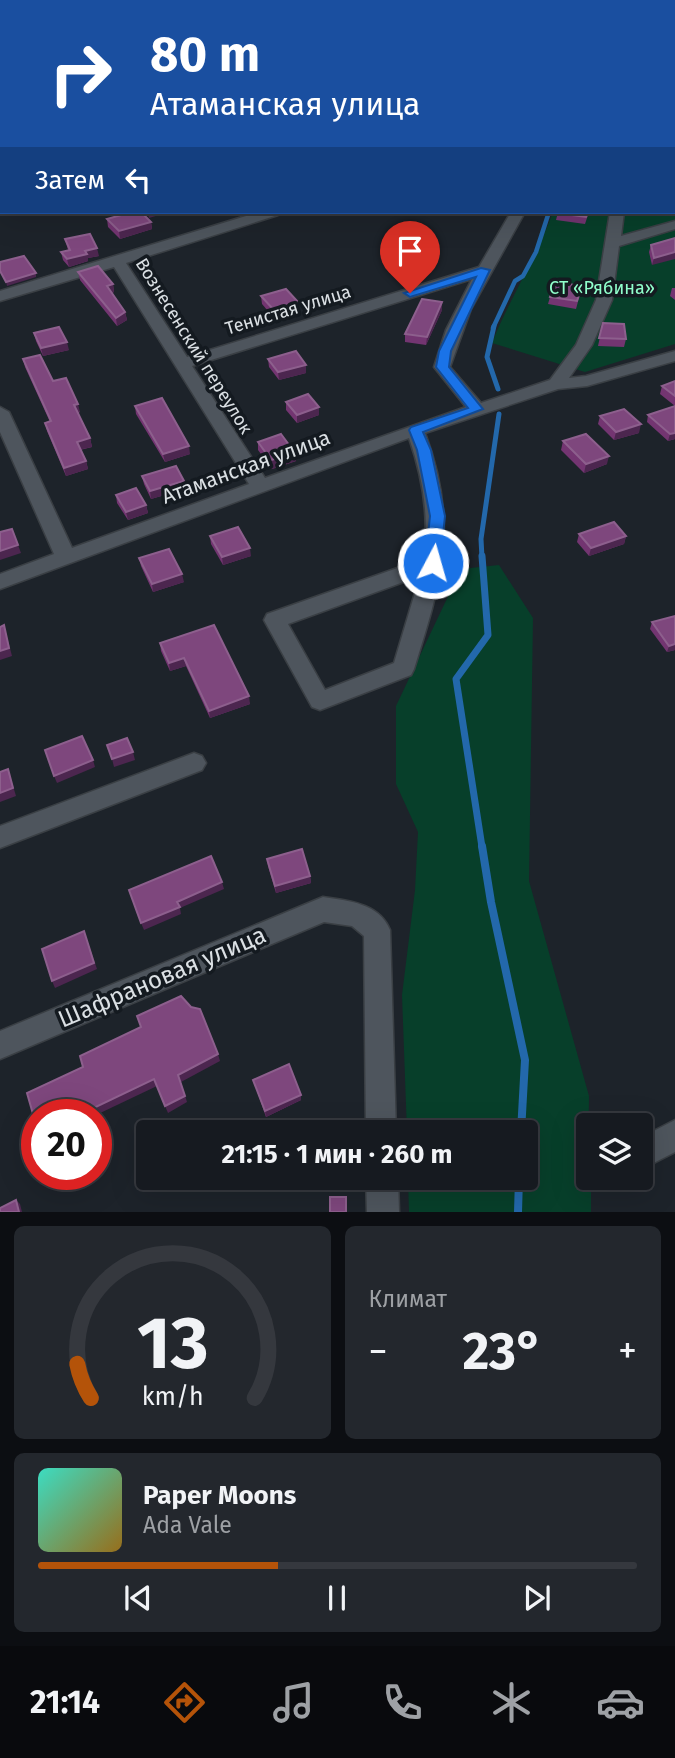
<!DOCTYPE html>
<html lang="ru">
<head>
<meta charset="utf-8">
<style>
	body { margin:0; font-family:"Fira Sans",sans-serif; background:#23272d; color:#f1f3f6; height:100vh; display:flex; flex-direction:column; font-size:26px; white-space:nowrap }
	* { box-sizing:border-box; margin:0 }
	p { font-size:23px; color:#9ea1a5 }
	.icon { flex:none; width:38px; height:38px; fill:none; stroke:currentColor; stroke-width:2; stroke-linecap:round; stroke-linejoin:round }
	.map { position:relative; height:1212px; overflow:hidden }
	.drawer { display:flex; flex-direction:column; gap:14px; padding:14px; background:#0c0e12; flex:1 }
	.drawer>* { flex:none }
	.guide { position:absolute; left:0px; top:0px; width:676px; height:214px; box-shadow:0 7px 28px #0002,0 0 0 2px #35383e; background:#1a4fa0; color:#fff; overflow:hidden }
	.buttons { position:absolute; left:576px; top:1113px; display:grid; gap:14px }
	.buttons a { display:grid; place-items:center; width:77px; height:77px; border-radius:7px; background:#161a20; box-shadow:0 7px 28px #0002,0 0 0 2px #35383e; font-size:35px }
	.speed { position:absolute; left:21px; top:1099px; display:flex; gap:14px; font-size:35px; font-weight:700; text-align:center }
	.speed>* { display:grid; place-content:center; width:91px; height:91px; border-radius:50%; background:#161a20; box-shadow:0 7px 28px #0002,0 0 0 2px #35383e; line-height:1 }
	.speed .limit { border:10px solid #d22; background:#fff; color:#111 }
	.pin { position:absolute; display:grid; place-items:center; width:60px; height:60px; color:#fff; margin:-72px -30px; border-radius:50% 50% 50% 0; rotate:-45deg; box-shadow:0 0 7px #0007 }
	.pin .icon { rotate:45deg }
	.me { position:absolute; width:77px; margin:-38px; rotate:6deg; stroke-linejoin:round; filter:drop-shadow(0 0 5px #0008) }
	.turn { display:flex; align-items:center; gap:24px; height:147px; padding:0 35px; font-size:32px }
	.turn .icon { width:91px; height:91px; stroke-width:2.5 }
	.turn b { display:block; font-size:49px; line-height:60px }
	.then { display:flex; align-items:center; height:66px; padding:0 35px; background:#0003; gap:14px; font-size:26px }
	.big { font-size:52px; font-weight:700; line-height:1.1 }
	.drawer .widget { flex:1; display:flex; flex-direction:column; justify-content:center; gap:10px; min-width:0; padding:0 24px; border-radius:10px; background:#23272d }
	.drawer .dial { align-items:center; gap:0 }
	.dial svg { height:182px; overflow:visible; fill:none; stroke:#35383e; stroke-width:7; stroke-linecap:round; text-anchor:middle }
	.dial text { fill:#f1f3f6; stroke:none }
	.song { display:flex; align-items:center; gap:21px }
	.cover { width:84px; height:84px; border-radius:10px; background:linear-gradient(135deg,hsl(170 70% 55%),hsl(40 70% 35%)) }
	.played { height:7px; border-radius:4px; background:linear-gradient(90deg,#b45309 40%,#35383e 40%) }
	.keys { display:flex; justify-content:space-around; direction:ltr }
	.heat { display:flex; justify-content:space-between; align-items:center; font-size:38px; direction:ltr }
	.drawer .tiles { flex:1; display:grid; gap:14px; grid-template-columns:1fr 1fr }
	.widget:last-child { grid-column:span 2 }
	.trip { position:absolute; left:136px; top:1120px; width:402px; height:70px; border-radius:7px; background:#161a20; box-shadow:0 7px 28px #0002,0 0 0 2px #35383e; font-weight:700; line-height:70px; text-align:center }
	.tab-bar { display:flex; height:112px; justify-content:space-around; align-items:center; background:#090a0d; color:#9ea1a5 }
	.tab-bar .icon { width:49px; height:49px }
	.tab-bar .selected { color:#b45309 }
	.tab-bar b { font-size:32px; color:#f1f3f6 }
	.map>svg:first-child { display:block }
	.green { fill:#073f2a }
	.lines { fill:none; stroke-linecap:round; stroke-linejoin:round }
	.stream-far3 { stroke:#2368ab; stroke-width:4.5 }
	.stream-far2 { stroke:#2368ab; stroke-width:5 }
	.stream-far1 { stroke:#2368ab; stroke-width:7 }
	.stream { stroke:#2368ab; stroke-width:8 }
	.river { fill:#2368ab; fill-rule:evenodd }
	.minor-casing { stroke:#3a3f44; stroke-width:3 }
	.minor { fill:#4e555d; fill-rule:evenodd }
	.wall { fill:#733571 }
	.shaded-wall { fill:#4c264f }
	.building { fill:#7e477d; stroke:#8d5f8d; stroke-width:2 }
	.route { fill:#1a73e8; stroke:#114b97; stroke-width:2 }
	.labels { text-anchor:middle; stroke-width:7; stroke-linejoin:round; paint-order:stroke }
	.far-park-label { font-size:18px; fill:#90fecb; stroke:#141a20 }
	.far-street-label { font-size:18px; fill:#dbe0e4; stroke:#141a20 }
	.street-label { font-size:21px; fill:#dbe0e4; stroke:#141a20 }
	.near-street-label { font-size:24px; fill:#dbe0e4; stroke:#141a20 }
</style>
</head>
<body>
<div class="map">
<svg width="675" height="1212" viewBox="0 0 675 1212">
	<rect width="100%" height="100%" fill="#1d232a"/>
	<g class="green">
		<path d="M672,0H675V344L585,372L492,343C510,298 536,258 553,212H674Z"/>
		<path d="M499,565L533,618L529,881L589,1096L588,1178H591V1212H409L408,1178H527V1132H407L402,995L415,890L418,832L396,784V706L461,569Z"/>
	</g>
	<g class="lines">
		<path class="stream-far3" d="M493,328L515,281L523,276L536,252L549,212"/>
		<g class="stream-far2">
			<path d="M494,326L487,357L498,389"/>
			<path d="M482,558L481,539L499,414"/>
		</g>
		<path class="stream-far1" d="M482,556L488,635L456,679L482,847"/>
		<g class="stream">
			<path d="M482,846L491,902L525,1060L521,1132"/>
			<path d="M518,1212L519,1178"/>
		</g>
		<g class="river">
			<path d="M134,0H151L152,2H135Z"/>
			<path d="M244,0H266L243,2Z"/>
			<rect x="0" y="153" width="2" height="12"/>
		</g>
		<g class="minor-casing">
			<g id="minor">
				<path d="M441,0H452L440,2Z"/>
				<rect x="674" y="52" width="1" height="6"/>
				<rect x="0" y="192" width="2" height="8"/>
				<path d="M259,212H280L278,215L126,263L187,357L479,267L511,212H525L471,309L450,367L481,403L550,380L576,345L596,300L610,212H624L621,236L675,221V229L619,246L612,300L592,345L569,378L586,376L675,351V361L587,386L558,389L425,433C459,524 442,580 414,669L411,675L320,710L312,707L264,620L267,614L423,559C430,518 423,478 409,438L0,589V574L54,554L0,432V407L9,412L72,548L249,484L114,267L0,301V291ZM472,279L446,330L434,367L466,407L265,478L192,366ZM420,576L394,663L325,690L288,624Z"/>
				<path d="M194,753L202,756L206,763L202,770L0,848V826Z"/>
				<path d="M323,897C349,901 379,903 390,930L396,1132H366L364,936L352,926L324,922L0,1059V1031Z"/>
				<path d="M675,1120V1152L640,1170V1138Z"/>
				<path d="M366,1178H398L399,1212H367Z"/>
			</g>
		</g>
		<use href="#minor" class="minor"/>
	</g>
	<g class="wall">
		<path d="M558,212H589L585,224L556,220Z"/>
		<path d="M107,219L151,222L152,229L120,239L108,227Z"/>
		<path d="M675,238L652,265L649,252L651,245Z"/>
		<path d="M65,239L99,256L88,258V261L69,267L63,260L61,252L68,250Z"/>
		<path d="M78,272L113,284L114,292L112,293L125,312L127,320L117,326L80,280Z"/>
		<path d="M672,288H675V300L670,296Z"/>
		<path d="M580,294L576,309L548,304L550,297Z"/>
		<path d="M261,296L298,302V310L273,317L262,304Z"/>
		<path d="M442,310L426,345L405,342V334Z"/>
		<path d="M603,323L626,339L624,347L598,346Z"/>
		<path d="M34,333L69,350L43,356L36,341Z"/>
		<path d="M23,359L53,381L80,412L78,413L90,438L92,447L80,450L86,461L88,469L66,476L47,431L45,423L50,422L25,367Z"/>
		<path d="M268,359L306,365V373L279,380L269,367Z"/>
		<path d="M675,381V406L660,394L662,386Z"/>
		<path d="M286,402L319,407V415L297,423L286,410Z"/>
		<path d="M135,406L190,454L165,462L136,414Z"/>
		<path d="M648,415L675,439L668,441L647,422Z"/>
		<path d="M600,416L639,433L614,440L598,424Z"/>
		<path d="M563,441L607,464L584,473L561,450Z"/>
		<path d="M258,442L296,461L272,469L258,450Z"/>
		<path d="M142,476L185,489L151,499L144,484Z"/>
		<path d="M116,495L146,505L148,513L128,520L117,503Z"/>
		<path d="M579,534L626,536L624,544L589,556L577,542Z"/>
		<path d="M210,536L251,556L223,565L211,544Z"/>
		<path d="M139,558L184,582L153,592L141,566Z"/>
		<path d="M652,622L675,650L667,652L650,629Z"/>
		<path d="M214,625L250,704L210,718L186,666L170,671L161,651L160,643Z"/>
		<path d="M267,859L310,876L311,883L276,893L268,866Z"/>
		<path d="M253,1080L301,1100L266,1117Z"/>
	</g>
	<g class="shaded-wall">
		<path d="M155,212H169L149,218L148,214Z"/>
		<path d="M151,222L152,229L120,239L119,231Z"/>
		<path d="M97,248L99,256L88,258V261L69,267L67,259L85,251Z"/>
		<path d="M675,252V259L652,265L654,258Z"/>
		<path d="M36,273V277L7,286L6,282Z"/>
		<path d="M113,284L114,292L109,294L107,286Z"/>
		<path d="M298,302V310L273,317V309Z"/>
		<path d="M442,302V310L426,345L427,337Z"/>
		<path d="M125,312L127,320L117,326L116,318Z"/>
		<path d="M67,342L69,350L43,356L41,348Z"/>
		<path d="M306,365V373L279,380L278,372Z"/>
		<path d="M78,404L80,412L76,413L74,405Z"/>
		<path d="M319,407V415L297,423V415Z"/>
		<path d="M641,424L639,433L614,440L616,432Z"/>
		<path d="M675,433V439L668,441L670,434Z"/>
		<path d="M90,438L92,447L78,450L77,442Z"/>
		<path d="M189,446L190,454L165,462L163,454Z"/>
		<path d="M295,453L296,461L272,469L271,460Z"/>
		<path d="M609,456L607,464L584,473L586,464Z"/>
		<path d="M86,461L88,469L66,476L64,468Z"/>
		<path d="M184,481L185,489L151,499L150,491Z"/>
		<path d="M146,505L148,513L128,520L126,512Z"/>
		<path d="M626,536L624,544L589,556L591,548Z"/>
		<path d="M18,545L21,553L0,560V551Z"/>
		<path d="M250,548L251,556L223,565L222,557Z"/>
		<path d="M182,574L184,582L153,592L152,584Z"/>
		<path d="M4,625L12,656L0,660V651Z"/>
		<path d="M675,644V650L667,652L669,646Z"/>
		<path d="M184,658L186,666L170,671L169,663Z"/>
		<path d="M249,696L250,704L210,718L209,711Z"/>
		<path d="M133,752L135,760L114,767L112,759Z"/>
		<path d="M93,760L95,767L57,783L54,776Z"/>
		<path d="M8,769L16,796L0,802V793Z"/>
		<path d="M310,876L311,883L276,893L275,886Z"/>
		<path d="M222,882L224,889L180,908L181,914L144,930L141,923L177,902Z"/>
		<path d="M84,931L97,969L55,988L52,981Z"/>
		<path d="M218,1054L220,1061L181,1082L187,1102L168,1113L165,1106L178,1075Z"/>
		<path d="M154,1079L157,1086L96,1115H79Z"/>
		<path d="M301,1095V1100L266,1117L265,1111Z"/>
		<path d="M16,1200L20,1204L22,1212H19Z"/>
	</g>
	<g class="building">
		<path d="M674,93L675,94V113L674,114Z"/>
		<path d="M132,212H141L151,222L119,231L107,219Z"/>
		<path d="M558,212H588L586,217L557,213Z"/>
		<path d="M90,234L97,248L85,251L87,254L67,259L61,252L70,250L65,239Z"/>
		<path d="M675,238V252L654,258L651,245Z"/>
		<path d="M24,256L36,273L6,282L0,271V262Z"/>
		<path d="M98,266L113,284L107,286L125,312L116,318L78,272Z"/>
		<path d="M555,282L582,286L577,301L550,297Z"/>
		<path d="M286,289L298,302L273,309L261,296Z"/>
		<path d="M422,299L442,302L427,337L405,334Z"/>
		<path d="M603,323L624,324L626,339L599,338Z"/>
		<path d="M59,327L67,342L41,348L34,333Z"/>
		<path d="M296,351L306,365L278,372L268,359Z"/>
		<path d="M40,355L53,381L66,378L78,404L74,405L90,438L77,442L86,461L64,468L45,423L51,421L23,359Z"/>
		<path d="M675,381V396L662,386Z"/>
		<path d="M308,394L319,407L297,415L286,402Z"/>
		<path d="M162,398L189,446L163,454L135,406Z"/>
		<path d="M675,406V433L670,434L648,415Z"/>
		<path d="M624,409L641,424L616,432L600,416Z"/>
		<path d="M281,434L295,453L271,460L258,442Z"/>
		<path d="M586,434L609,456L586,464L563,441Z"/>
		<path d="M176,466L184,481L150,491L142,476Z"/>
		<path d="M136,488L146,505L126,512L116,495Z"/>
		<path d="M614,522L626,536L591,548L579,534Z"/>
		<path d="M238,527L250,548L222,557L210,536Z"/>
		<path d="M12,529L18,545L0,551V532Z"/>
		<path d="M169,549L182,574L152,584L139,558Z"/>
		<path d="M675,616V644L669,646L652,622Z"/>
		<path d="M4,625L9,648L0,651V627Z"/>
		<path d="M214,625L249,696L209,711L184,658L169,663L160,643Z"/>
		<path d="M82,736L93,760L54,776L45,750Z"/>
		<path d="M127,738L133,752L112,759L107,745Z"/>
		<path d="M8,769L13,788L0,793V772Z"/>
		<path d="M302,849L310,876L275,886L267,859Z"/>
		<path d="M211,856L222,882L177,902L180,907L141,923L129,890Z"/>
		<path d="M84,931L94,963L52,981L42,949Z"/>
		<path d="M181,996L191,1007L200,1009L218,1054L178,1075L185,1096L165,1106L154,1079L79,1115H37V1128L27,1093L83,1067L80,1056L141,1027L137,1016Z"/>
		<path d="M289,1064L301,1095L265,1111L253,1080Z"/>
		<rect x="330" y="1197" width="16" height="15"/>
		<path d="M16,1200L19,1212H0V1208Z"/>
	</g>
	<path class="route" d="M481,268L490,270L451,351L449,367L483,409L423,432L431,450L445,516L440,563L433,568L425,563L430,516L417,450L409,430L411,427L468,408L436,367L439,351L476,277L410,297L404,293Z"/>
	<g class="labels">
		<g class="far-park-label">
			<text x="602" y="294">СТ «Рябина»</text>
		</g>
		<g class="far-street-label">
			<text transform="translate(288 310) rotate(-17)" y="6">Тенистая улица</text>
			<text transform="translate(194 346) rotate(58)" y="6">Вознесенский переулок</text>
		</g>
		<g class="street-label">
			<text transform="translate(246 467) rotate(-20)" y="7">Атаманская улица</text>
		</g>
		<g class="near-street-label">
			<text transform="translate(162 977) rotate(-23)" y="8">Шафрановая улица</text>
		</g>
	</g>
</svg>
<div class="buttons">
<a><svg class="icon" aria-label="layers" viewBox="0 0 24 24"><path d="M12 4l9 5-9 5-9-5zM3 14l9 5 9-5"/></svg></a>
</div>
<div class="speed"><div class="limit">20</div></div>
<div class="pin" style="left:410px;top:293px;background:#d93025"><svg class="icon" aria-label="arrive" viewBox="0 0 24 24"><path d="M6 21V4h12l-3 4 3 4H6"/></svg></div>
<svg class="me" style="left:433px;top:563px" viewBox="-20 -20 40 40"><circle r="17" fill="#1a73e8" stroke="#fff" stroke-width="3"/><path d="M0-11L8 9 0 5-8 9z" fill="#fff"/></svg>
<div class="trip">21:15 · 1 мин · 260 m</div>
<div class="guide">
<div class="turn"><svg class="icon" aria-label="right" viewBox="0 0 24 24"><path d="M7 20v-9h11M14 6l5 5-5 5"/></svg><div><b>80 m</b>Атаманская улица</div></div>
<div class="then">Затем<svg class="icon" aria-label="left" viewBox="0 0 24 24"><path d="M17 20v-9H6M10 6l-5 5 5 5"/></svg></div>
</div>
</div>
<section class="drawer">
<div class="tiles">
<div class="widget dial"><svg viewBox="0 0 100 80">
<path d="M14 69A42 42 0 1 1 86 69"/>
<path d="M14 69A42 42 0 0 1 8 54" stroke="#b45309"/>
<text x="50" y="56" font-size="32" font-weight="700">13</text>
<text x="50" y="72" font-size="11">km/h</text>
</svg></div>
<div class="widget"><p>Климат</p>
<div class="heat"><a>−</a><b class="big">23°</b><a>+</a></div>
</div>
<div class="widget">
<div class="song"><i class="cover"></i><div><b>Paper Moons</b><p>Ada Vale</p></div></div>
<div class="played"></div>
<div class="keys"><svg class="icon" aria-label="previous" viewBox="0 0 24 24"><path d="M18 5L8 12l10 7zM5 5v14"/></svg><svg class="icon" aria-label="pause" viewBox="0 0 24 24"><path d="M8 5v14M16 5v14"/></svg><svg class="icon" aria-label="next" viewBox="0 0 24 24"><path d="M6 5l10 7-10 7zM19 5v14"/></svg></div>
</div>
</div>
</section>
<nav class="tab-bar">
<b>21:14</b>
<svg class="icon selected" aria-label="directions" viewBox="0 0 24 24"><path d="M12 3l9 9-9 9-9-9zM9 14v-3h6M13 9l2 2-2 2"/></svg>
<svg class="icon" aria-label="music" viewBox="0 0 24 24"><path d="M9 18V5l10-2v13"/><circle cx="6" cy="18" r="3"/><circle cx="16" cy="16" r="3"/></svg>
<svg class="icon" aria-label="phone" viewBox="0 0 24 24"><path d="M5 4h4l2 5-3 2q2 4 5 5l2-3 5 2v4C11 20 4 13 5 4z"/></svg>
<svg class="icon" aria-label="climate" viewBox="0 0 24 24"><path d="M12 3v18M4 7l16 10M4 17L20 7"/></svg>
<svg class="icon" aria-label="car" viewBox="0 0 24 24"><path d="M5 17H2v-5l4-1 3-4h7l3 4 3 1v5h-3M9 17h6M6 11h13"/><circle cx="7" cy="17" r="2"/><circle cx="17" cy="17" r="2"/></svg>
</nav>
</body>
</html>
